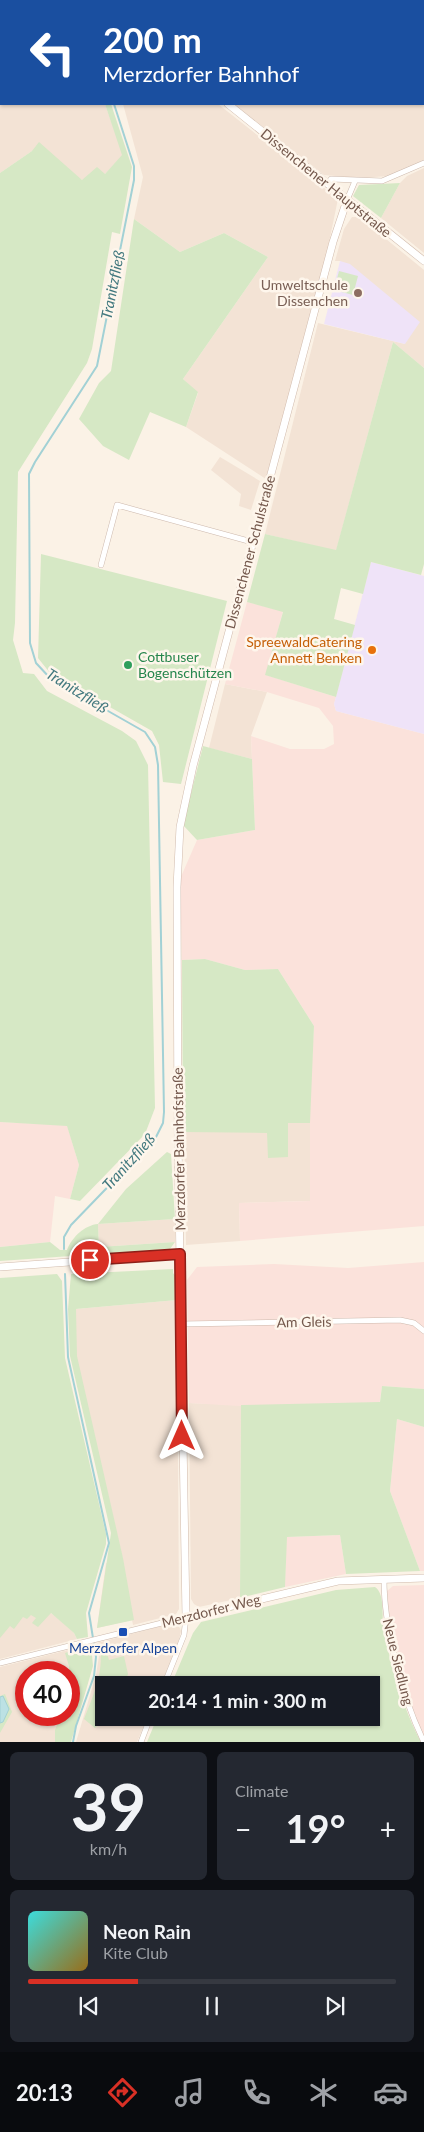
<!DOCTYPE html>
<html lang="en">
<head>
<meta charset="utf-8">
<style>
	body { margin:0; font-family:Lato,sans-serif; background:#242831; color:#f1f3f6; height:100vh; display:flex; flex-direction:column; font-size:19px; white-space:nowrap }
	* { box-sizing:border-box; margin:0 }
	p { font-size:16px; color:#9ea1a6 }
	.icon { flex:none; width:28px; height:28px; fill:none; stroke:currentColor; stroke-width:2; stroke-linecap:round; stroke-linejoin:round }
	.map { position:relative; height:1742px; overflow:hidden }
	.details { display:flex; flex-direction:column; gap:10px; padding:10px; background:#0d0f14; flex:1 }
	.details>* { flex:none }
	.top-card { position:absolute; left:0px; top:0px; width:425px; height:105px; box-shadow:0 1px 4px #0004; background:#1a4fa0; color:#fff; overflow:hidden }
	.speed { position:absolute; left:15px; top:1661px; display:flex; gap:10px; font-size:25px; font-weight:700; text-align:center }
	.speed>* { display:grid; place-content:center; width:65px; height:65px; border-radius:50%; background:#171b24; box-shadow:0 1px 4px #0004; line-height:1 }
	.speed .limit { border:8px solid #d22; background:#fff; color:#111 }
	.pin { position:absolute; display:grid; place-items:center; width:42px; height:42px; color:#fff; margin:-21px; border:2px solid #fff; border-radius:50%; box-shadow:0 1px 5px #0007 }
	.me { position:absolute; width:55px; margin:-28px; rotate:0deg; stroke-linejoin:round; filter:drop-shadow(0 0 4px #0008) }
	.turn { display:flex; align-items:center; gap:18px; height:105px; padding:0 20px; font-size:22px }
	.turn .icon { width:65px; height:65px; stroke-width:2.5 }
	.turn b { display:block; font-size:35px; line-height:42px }
	.big { font-size:38px; font-weight:700; line-height:1.1 }
	.details .widget { flex:1; display:flex; flex-direction:column; justify-content:center; gap:8px; min-width:0; padding:0 18px; border-radius:8px; background:#242831 }
	.details .dial { align-items:center; gap:0 }
	.dial b { font-size:65px; line-height:1 }
	.song { display:flex; align-items:center; gap:15px }
	.cover { width:60px; height:60px; border-radius:8px; background:linear-gradient(135deg,hsl(180 70% 55%),hsl(40 70% 35%)) }
	.played { height:5px; border-radius:2px; background:linear-gradient(90deg,#d93025 30%,#363941 30%) }
	.keys { display:flex; justify-content:space-around; direction:ltr }
	.heat { display:flex; justify-content:space-between; align-items:center; font-size:28px; direction:ltr }
	.details .tiles { flex:1; display:grid; gap:10px; grid-template-columns:1fr 1fr }
	.widget:last-child { grid-column:span 2 }
	.trip { position:absolute; left:95px; top:1676px; width:285px; height:50px; border-radius:0px; background:#171b24; box-shadow:0 1px 4px #0004; font-weight:700; line-height:50px; text-align:center }
	.tabs { display:flex; height:80px; justify-content:space-around; align-items:center; background:#090b0e; color:#9ea1a6 }
	.tabs .icon { width:35px; height:35px }
	.tabs .active { color:#d93025 }
	.tabs b { font-size:22px; color:#f1f3f6 }
	.map>svg:first-child { display:block }
	.residential { fill:#f3e3d5 }
	.commercial { fill:#fbe2db }
	.education { fill:#efe3f8 }
	.green { fill:#d6e8c5 }
	.water { fill:#bce1e4; stroke:#a2d1d5 }
	.lines { fill:none; stroke-linecap:round; stroke-linejoin:round }
	.stream { stroke:#a2d1d5; stroke-width:2 }
	.street-casing { stroke:#cdb9ad; stroke-width:6 }
	.secondary-casing { stroke:#d1bbad; stroke-width:8 }
	.street { stroke:#fff; stroke-width:5 }
	.secondary { stroke:#fff; stroke-width:7 }
	.route-casing { stroke:#8d1f18; stroke-width:12 }
	.route { stroke:#d93025; stroke-width:9 }
	.education-dot { fill:#8d6e63; stroke:#fef6ec; stroke-width:2 }
	.food-dot { fill:#e8710a; stroke:#fef6ec; stroke-width:2 }
	.leisure-dot { fill:#2e9e5b; stroke:#fef6ec; stroke-width:2 }
	.transit-dot { fill:#1a4fb4; stroke:#fef6ec; stroke-width:2 }
	.labels { text-anchor:middle; stroke-width:5; stroke-linejoin:round; paint-order:stroke }
	.street-label { font-size:14px; fill:#74584c; stroke:#fef6ec }
	.education-label { font-size:14px; fill:#785e54; stroke:#fef6ec; text-anchor:end }
	.food-label { font-size:14px; fill:#c56008; stroke:#fef6ec; text-anchor:end }
	.leisure-label { font-size:14px; fill:#27864d; stroke:#fef6ec; text-anchor:start }
	.transit-label { font-size:14px; fill:#164399; stroke:#fef6ec }
	.water-label { font-size:15px; font-style:italic; fill:#43797f; stroke:#fef6ec }
</style>
</head>
<body>
<div class="map">
<svg width="424" height="1742" viewBox="0 0 424 1742">
	<rect width="100%" height="100%" fill="#fbf2e6"/>
	<g class="residential">
		<path d="M0,0L30,1H1V53Z"/>
		<path d="M181,0H279L281,1H181Z"/>
		<path d="M0,84L1,104H105L123,155L105,174L82,180L32,151L0,173Z"/>
		<path d="M424,93V160L390,176L358,178L324,175L234,104H424Z"/>
		<path d="M123,104H218L338,199L327,252L266,479L186,427L198,393L183,379L268,257L224,233L180,252L134,219L143,177Z"/>
		<path d="M424,168V253L381,218L400,183L407,176Z"/>
		<path d="M352,217H359L424,270V368L393,342L336,551L265,534L318,323L405,344L340,261H335L344,229Z"/>
		<path d="M220,457L260,481L251,510L239,506L241,494L211,470Z"/>
		<path d="M225,684L267,692L251,736L252,759L209,748Z"/>
		<path d="M182,960L288,1123H310V1201L239,1203L240,1241L186,1245Z"/>
		<path d="M175,1219V1242L99,1247L98,1224Z"/>
		<path d="M177,1300L179,1609L176,1614L133,1625L132,1620L97,1628L106,1563L123,1560L76,1356V1309Z"/>
		<path d="M189,1403L241,1405L240,1598L199,1607L194,1604L191,1599Z"/>
		<path d="M0,1573L61,1621L74,1633L77,1639L0,1659Z"/>
		<path d="M177,1622L181,1631L178,1644L161,1685H104V1718H147L137,1742H76L96,1675L99,1656L97,1643Z"/>
		<path d="M84,1646V1659L69,1711V1672H26V1715H68L62,1742H0V1667Z"/>
	</g>
	<g class="commercial">
		<path d="M247,602L283,611L266,675L336,697L334,704L336,711L424,734V1226L240,1241L239,1203L310,1201V1093L314,1026L278,969L245,970L205,959L182,960L180,879L197,840L255,830L251,736L290,749H324L334,744L333,726L319,708L267,692L225,684Z"/>
		<path d="M0,1122L67,1125L79,1165L70,1199L55,1196L50,1242L0,1247Z"/>
		<path d="M424,1262V1389L382,1386L378,1414L189,1403L187,1280L197,1267L274,1264L348,1268Z"/>
		<path d="M397,1419L424,1427V1571H420L390,1491Z"/>
		<path d="M340,1535L346,1574L285,1587L286,1537Z"/>
		<path d="M424,1585V1736L416,1720L389,1622L387,1591L393,1586Z"/>
	</g>
	<g class="education">
		<path d="M340,261L350,264L420,322L405,344L324,324Z"/>
		<path d="M371,562L424,576V734L336,711L334,704Z"/>
	</g>
	<g class="green">
		<path d="M279,0H424V94V1Z"/>
		<path d="M105,104H111L132,167L120,234L112,232L92,349L87,363L18,472L15,623L13,640L23,673L34,674L47,691L122,731L136,741L148,765L155,1108L145,1134L80,1201L70,1199L79,1165L67,1126L0,1122V173L32,151L39,142L82,180L97,167L105,174L122,155Z"/>
		<path d="M400,183L381,218L353,196L359,185Z"/>
		<path d="M134,219L180,252L224,233L268,257L183,379L198,392L186,427L150,412L129,460L103,446L79,419L99,383L111,371Z"/>
		<path d="M339,271L358,276L353,295L334,290Z"/>
		<path d="M393,342L424,368V564L421,575L371,562L363,594L341,588L334,619L355,625L336,697L265,675L283,612L247,602L265,534L336,550Z"/>
		<path d="M41,554L227,601L181,784L163,782L159,745L152,731L50,673L38,658Z"/>
		<path d="M203,746L252,759L255,830L197,840L183,825Z"/>
		<path d="M205,959L245,970L278,969L314,1026L310,1123H288V1157L268,1158L267,1133L183,1132L182,960Z"/>
		<path d="M167,1152L171,1154L175,1219L98,1224L99,1247L175,1242L170,1249L0,1261V1247L50,1242L60,1250H67C72,1237 85,1225 98,1224L126,1189Z"/>
		<path d="M173,1269V1273L177,1278V1300L76,1309L77,1356L123,1558L134,1620L97,1628L111,1533L70,1356L68,1309L71,1274Z"/>
		<path d="M57,1274L62,1281L65,1358L106,1534V1544L86,1613L88,1637L77,1639L74,1633L51,1613L38,1627L32,1623L36,1618L31,1615L27,1619L23,1617L14,1629L10,1626L0,1638V1278Z"/>
		<path d="M382,1386L424,1389V1427L397,1419L390,1491L420,1571L346,1574L340,1535L287,1537L285,1587L240,1598L241,1405L380,1402Z"/>
		<path d="M375,1587C386,1594 381,1620 384,1631C391,1667 404,1710 421,1742H147L157,1718H371V1685H171L193,1633L201,1622L336,1590Z"/>
		<path d="M296,1594L211,1616L209,1615Z"/>
		<path d="M91,1644L93,1666L71,1742H55V1730L61,1715H69V1695L72,1688L69,1687V1666L65,1653Z"/>
		<path d="M105,1646L109,1660L124,1656L128,1674L124,1685H104L105,1718L95,1728L84,1719C93,1696 104,1673 100,1647Z"/>
		<path d="M5,1694L12,1712L0,1733V1696Z"/>
	</g>
	<path class="water" d="M3,1696L9,1709L3,1722L0,1723V1697Z"/>
	<g class="lines">
		<g class="stream">
			<path d="M81,0V1"/>
			<path d="M257,0L259,1"/>
			<path d="M64,1249V1237L71,1225L156,1137L163,1123L164,1112L158,765L155,747L145,732L50,678L36,663L30,643L29,474L35,462L97,366L134,180V166L114,104"/>
			<path d="M65,1274L68,1357L109,1543L89,1613L96,1657L94,1676L76,1726L73,1742"/>
		</g>
		<g class="street-casing">
			<g id="street">
				<path d="M43,1L44,0"/>
				<path d="M0,82L1,81"/>
				<path d="M327,184L331,179L382,181L424,163"/>
				<path d="M347,200L355,181"/>
				<path d="M101,565L117,505L252,542"/>
				<path d="M181,1324L400,1320L414,1323L424,1331"/>
				<path d="M384,1579C384,1629 402,1697 424,1742"/>
				<path d="M0,1663L186,1617L184,1635L164,1685"/>
				<path d="M141,1742L150,1718"/>
			</g>
		</g>
		<g class="secondary-casing">
			<g id="secondary">
				<path d="M101,0L103,1"/>
				<path d="M178,1L179,0"/>
				<path d="M228,104L424,261"/>
				<path d="M347,200L333,242L193,766L180,827L177,887L178,1141L186,1617L338,1581L424,1578"/>
				<path d="M0,1267L180,1254"/>
			</g>
		</g>
		<use href="#street" class="street"/>
		<use href="#secondary" class="secondary"/>
	</g>
	<g class="lines">
		<g class="route-casing">
			<path id="route" d="M90,1260L180,1254L182,1436"/>
		</g>
		<use href="#route" class="route"/>
	</g>
	<circle class="education-dot" cx="358" cy="293" r="5"/>
	<circle class="food-dot" cx="372" cy="650" r="5"/>
	<circle class="leisure-dot" cx="128" cy="665" r="5"/>
	<rect class="transit-dot" x="118" y="1627" width="10" height="10" rx="2.5"/>
	<g class="labels">
		<g class="street-label">
			<text transform="translate(326 183) rotate(39)" y="5">Dissenchener Hauptstraße</text>
			<text transform="translate(250 552) rotate(-75)" y="5">Dissenchener Schulstraße</text>
			<text transform="translate(179 1149) rotate(-91)" y="5">Merzdorfer Bahnhofstraße</text>
			<text transform="translate(304 1322) rotate(-1)" y="5">Am Gleis</text>
			<text transform="translate(211 1611) rotate(-14)" y="5">Merzdorfer Weg</text>
			<text transform="translate(398 1662) rotate(76)" y="5">Neue Siedlung</text>
		</g>
		<g class="education-label">
			<text x="348" y="290">Umweltschule<tspan x="348" dy="16">Dissenchen</tspan></text>
		</g>
		<g class="food-label">
			<text x="362" y="647">SpreewaldCatering<tspan x="362" dy="16">Annett Benken</tspan></text>
		</g>
		<g class="leisure-label">
			<text x="138" y="662">Cottbuser<tspan x="138" dy="16">Bogenschützen</tspan></text>
		</g>
		<g class="transit-label">
			<text x="123" y="1653">Merzdorfer Alpen</text>
		</g>
		<g class="water-label">
			<text transform="translate(113 285) rotate(-79)" y="5">Tranitzfließ</text>
			<text transform="translate(77 691) rotate(32)" y="5">Tranitzfließ</text>
			<text transform="translate(129 1162) rotate(-48)" y="5">Tranitzfließ</text>
		</g>
	</g>
</svg>
<div class="speed"><div class="limit">40</div></div>
<div class="pin" style="left:90px;top:1260px;background:#d93025"><svg class="icon" aria-label="arrive" viewBox="0 0 24 24"><path d="M6 21V4h12l-3 4 3 4H6"/></svg></div>
<svg class="me" style="left:182px;top:1436px" viewBox="-20 -20 40 40"><path d="M0-17L14 15 0 8-14 15z" fill="#d93025" stroke="#fff" stroke-width="4"/></svg>
<div class="trip">20:14 · 1 min · 300 m</div>
<div class="top-card">
<div class="turn"><svg class="icon" aria-label="left" viewBox="0 0 24 24"><path d="M17 20v-9H6M10 6l-5 5 5 5"/></svg><div><b>200 m</b>Merzdorfer Bahnhof</div></div>
</div>
</div>
<section class="details">
<div class="tiles">
<div class="widget dial"><b>39</b><p>km/h</p></div>
<div class="widget"><p>Climate</p>
<div class="heat"><a>−</a><b class="big">19°</b><a>+</a></div>
</div>
<div class="widget">
<div class="song"><i class="cover"></i><div><b>Neon Rain</b><p>Kite Club</p></div></div>
<div class="played"></div>
<div class="keys"><svg class="icon" aria-label="previous" viewBox="0 0 24 24"><path d="M18 5L8 12l10 7zM5 5v14"/></svg><svg class="icon" aria-label="pause" viewBox="0 0 24 24"><path d="M8 5v14M16 5v14"/></svg><svg class="icon" aria-label="next" viewBox="0 0 24 24"><path d="M6 5l10 7-10 7zM19 5v14"/></svg></div>
</div>
</div>
</section>
<nav class="tabs">
<b>20:13</b>
<svg class="icon active" aria-label="directions" viewBox="0 0 24 24"><path d="M12 3l9 9-9 9-9-9zM9 14v-3h6M13 9l2 2-2 2"/></svg>
<svg class="icon" aria-label="music" viewBox="0 0 24 24"><path d="M9 18V5l10-2v13"/><circle cx="6" cy="18" r="3"/><circle cx="16" cy="16" r="3"/></svg>
<svg class="icon" aria-label="phone" viewBox="0 0 24 24"><path d="M5 4h4l2 5-3 2q2 4 5 5l2-3 5 2v4C11 20 4 13 5 4z"/></svg>
<svg class="icon" aria-label="climate" viewBox="0 0 24 24"><path d="M12 3v18M4 7l16 10M4 17L20 7"/></svg>
<svg class="icon" aria-label="car" viewBox="0 0 24 24"><path d="M5 17H2v-5l4-1 3-4h7l3 4 3 1v5h-3M9 17h6M6 11h13"/><circle cx="7" cy="17" r="2"/><circle cx="17" cy="17" r="2"/></svg>
</nav>
</body>
</html>
